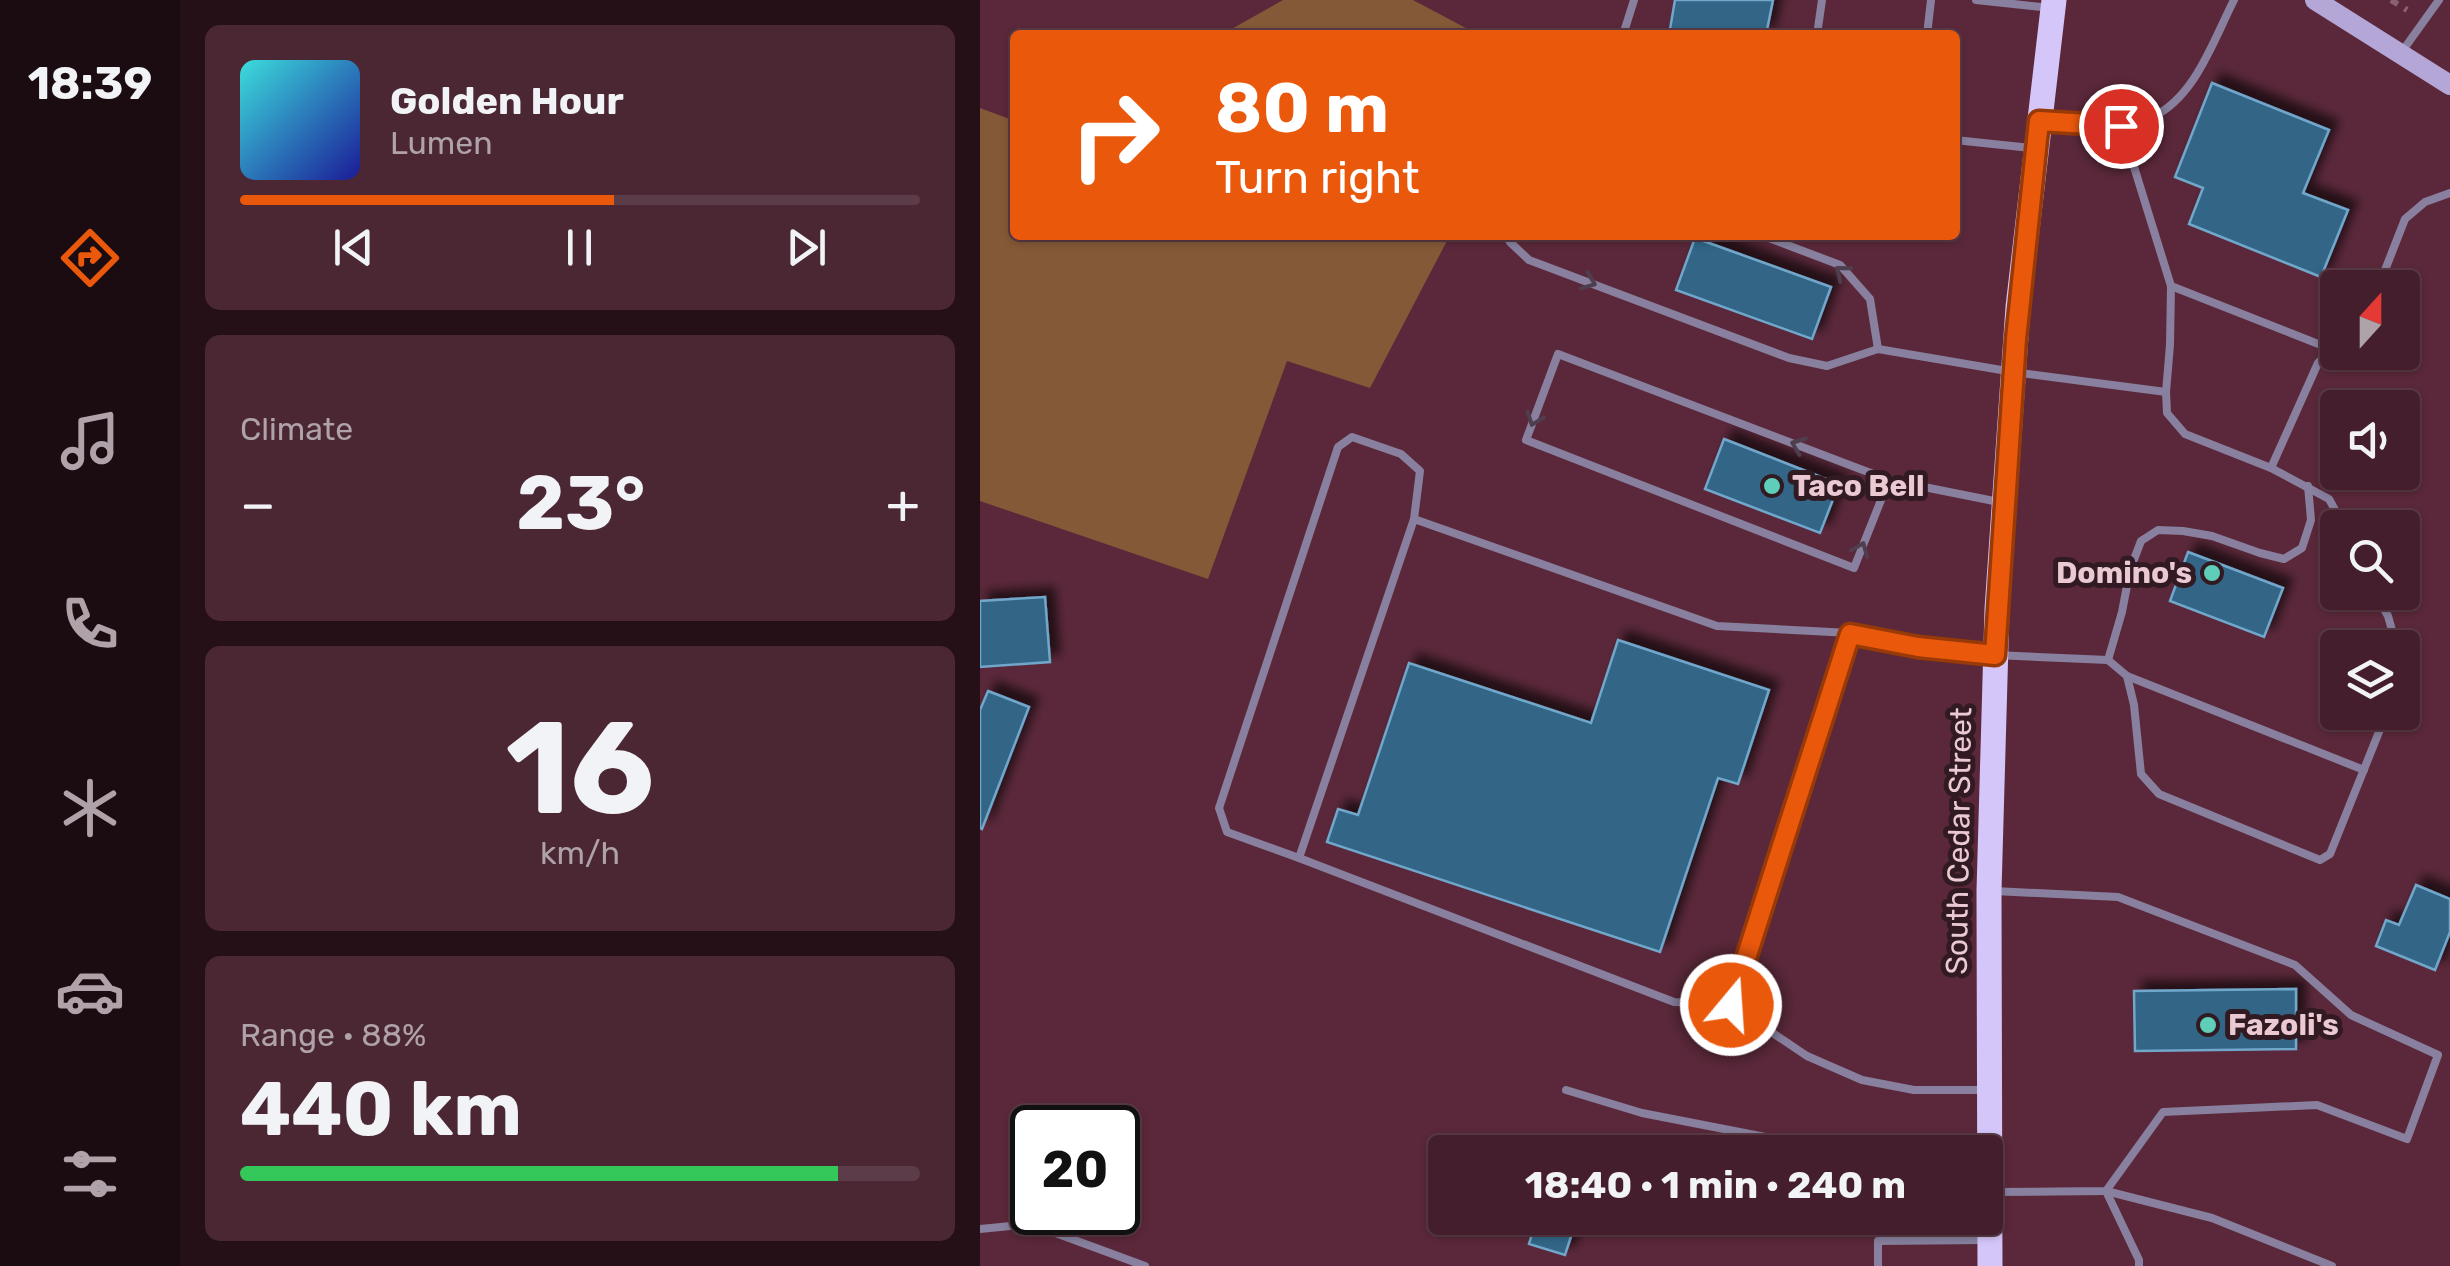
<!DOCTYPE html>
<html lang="en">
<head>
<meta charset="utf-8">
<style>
	body { margin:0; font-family:Rubik,sans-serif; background:#4b2734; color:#f1f3f6; height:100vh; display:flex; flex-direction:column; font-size:38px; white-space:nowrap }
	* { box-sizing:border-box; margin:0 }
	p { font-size:32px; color:#afa2a9 }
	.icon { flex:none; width:55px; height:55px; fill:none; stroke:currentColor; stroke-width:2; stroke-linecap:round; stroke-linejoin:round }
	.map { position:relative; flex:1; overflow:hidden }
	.drawer { display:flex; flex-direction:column; gap:25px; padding:25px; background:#251018; width:800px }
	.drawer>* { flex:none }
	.hud { position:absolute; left:30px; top:30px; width:950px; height:210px; border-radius:10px; box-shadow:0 2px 8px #0004,0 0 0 2px #5c3c48; background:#ea580c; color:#fff; overflow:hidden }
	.needle { width:65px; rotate:21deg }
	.buttons { position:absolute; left:1340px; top:270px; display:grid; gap:20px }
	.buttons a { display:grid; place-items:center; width:100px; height:100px; border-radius:10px; background:#441e2c; box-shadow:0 2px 8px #0004,0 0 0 2px #5c3c48; font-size:50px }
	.speed { position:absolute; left:30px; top:1105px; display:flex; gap:20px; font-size:50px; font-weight:700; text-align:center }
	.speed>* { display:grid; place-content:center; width:130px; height:130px; border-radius:50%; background:#441e2c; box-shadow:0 2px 8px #0004,0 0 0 2px #5c3c48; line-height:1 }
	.speed .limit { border:5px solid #111; border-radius:15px; background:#fff; color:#111 }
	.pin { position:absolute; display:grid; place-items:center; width:85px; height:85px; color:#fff; margin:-42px; border:5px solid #fff; border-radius:50%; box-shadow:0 2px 10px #0007 }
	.me { position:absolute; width:110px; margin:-55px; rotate:18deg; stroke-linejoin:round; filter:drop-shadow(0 0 8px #0008) }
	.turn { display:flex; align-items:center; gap:35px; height:210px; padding:0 40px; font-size:45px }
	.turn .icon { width:130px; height:130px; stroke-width:2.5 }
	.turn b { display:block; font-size:70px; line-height:85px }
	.big { font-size:75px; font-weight:700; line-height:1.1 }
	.drawer .card { flex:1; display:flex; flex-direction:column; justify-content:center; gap:15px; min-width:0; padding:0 35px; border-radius:15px; background:#4b2734 }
	.drawer .dial { align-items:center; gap:0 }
	.dial b { font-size:130px; line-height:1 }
	.song { display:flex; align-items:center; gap:30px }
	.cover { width:120px; height:120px; border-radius:15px; background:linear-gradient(135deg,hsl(180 70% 55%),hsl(240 70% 35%)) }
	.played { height:10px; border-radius:5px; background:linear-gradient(90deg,#ea580c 55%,#5c3c48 55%) }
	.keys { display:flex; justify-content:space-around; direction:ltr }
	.heat { display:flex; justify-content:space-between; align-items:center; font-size:55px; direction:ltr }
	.charge { height:15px; border-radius:8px; background:linear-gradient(90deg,#34c759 88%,#5c3c48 0) }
	.trip { position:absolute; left:448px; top:1135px; width:575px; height:100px; border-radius:10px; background:#441e2c; box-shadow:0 2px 8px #0004,0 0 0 2px #5c3c48; font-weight:700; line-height:100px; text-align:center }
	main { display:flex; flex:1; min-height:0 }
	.tabs { display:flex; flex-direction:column; width:180px; justify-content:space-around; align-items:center; background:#1b0c12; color:#afa2a9 }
	.tabs .icon { width:70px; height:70px }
	.tabs .active { color:#ea580c }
	.tabs b { font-size:45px; color:#f1f3f6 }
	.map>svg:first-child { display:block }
	.green { fill:#845937 }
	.building { fill:#306586; stroke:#71a7cb; stroke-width:2.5; filter:url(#shadow) }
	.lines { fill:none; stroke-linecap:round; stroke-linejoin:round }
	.path { stroke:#8c606f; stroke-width:6; stroke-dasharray:8 8; stroke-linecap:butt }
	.lane { stroke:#88809e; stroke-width:8 }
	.secondary { stroke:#b4a6d6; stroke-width:20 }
	.primary { stroke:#d4c6f8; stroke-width:25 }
	.oneway { stroke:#4f3e4d }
	.route-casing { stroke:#983908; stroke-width:25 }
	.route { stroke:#ea580c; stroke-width:18 }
	.poi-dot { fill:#5eceb8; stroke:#311a22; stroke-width:4 }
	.labels { text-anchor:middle; stroke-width:10; stroke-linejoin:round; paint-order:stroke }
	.poi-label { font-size:30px; font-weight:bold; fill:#eac9d3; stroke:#311a22; text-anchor:start }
	.street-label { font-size:30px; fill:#eac9d3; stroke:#311a22 }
</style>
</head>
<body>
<main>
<nav class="tabs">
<b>18:39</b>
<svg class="icon active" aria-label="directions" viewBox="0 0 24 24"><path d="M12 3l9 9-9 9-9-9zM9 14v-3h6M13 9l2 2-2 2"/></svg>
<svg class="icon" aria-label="music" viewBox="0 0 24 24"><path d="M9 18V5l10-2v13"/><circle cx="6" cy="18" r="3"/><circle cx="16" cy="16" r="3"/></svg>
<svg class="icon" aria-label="phone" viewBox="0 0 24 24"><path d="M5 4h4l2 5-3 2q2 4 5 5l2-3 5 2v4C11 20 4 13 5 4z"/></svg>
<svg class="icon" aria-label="climate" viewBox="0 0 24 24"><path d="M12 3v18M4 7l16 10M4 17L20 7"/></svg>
<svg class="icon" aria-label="car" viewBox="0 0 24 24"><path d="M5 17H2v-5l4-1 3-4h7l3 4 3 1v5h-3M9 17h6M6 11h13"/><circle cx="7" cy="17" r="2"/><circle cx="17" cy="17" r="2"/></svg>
<svg class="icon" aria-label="filters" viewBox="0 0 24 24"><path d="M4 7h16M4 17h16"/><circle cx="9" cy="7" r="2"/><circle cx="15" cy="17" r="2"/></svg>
</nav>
<section class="drawer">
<div class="card">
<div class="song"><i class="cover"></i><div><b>Golden Hour</b><p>Lumen</p></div></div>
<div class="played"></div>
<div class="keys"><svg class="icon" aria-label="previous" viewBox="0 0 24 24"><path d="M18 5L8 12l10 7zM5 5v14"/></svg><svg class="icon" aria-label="pause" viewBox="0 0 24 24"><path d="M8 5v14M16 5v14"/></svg><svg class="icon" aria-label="next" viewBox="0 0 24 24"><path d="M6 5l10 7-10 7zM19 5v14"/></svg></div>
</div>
<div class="card"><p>Climate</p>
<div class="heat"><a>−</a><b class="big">23°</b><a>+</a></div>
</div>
<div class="card dial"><b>16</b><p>km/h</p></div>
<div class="card"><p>Range · 88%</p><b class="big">440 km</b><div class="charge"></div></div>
</section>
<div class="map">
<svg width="1470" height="1266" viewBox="0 0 1470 1266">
	<defs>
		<filter id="shadow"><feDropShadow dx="9" dy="-9" stdDeviation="5" flood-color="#0009"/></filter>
	</defs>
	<rect width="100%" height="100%" fill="#5a283a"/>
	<g class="green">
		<path d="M303,0H433L499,35H241Z"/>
		<path d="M0,108L35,121V235H470L390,388L307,361L228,579L0,501Z"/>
	</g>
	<g class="building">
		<path d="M695,0H793L786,35H689Z"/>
		<path d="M1232,83L1349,130L1323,193L1368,210L1341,277L1209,224L1223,188L1195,177Z"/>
		<path d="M715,238L851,287L832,339L696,290Z"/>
		<path d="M744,439L859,484L840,533L725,489Z"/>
		<path d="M1208,552L1303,588L1284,637L1190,601Z"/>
		<path d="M65,597L70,662L0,667V601Z"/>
		<path d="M638,640L789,690L758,784L738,778L680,952L347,842L358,809L378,815L429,663L611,723Z"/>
		<path d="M8,691L49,707L2,829L0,828V710Z"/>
		<path d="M1436,885L1470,899V932L1455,970L1396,946L1406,920L1419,925Z"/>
		<path d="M1316,989V1049L1155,1051L1154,991Z"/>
		<path d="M557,1218H597L585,1255L549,1244Z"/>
	</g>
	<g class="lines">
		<path class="path" d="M1411,0L1427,10"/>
		<g class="lane">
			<path d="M996,0L1071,8"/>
			<path d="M643,35L654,0"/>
			<path d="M837,35L842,0"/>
			<path d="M947,35L951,0"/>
			<path d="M1421,53L1459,0"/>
			<path d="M1141,125C1151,123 1163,121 1172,117C1215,98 1234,39 1254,0"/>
			<path d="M975,140L1051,148"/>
			<path d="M526,235L530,242L549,260L809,358L847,366L898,349L1033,372L1186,392L1190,345L1191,286L1141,125L1064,121"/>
			<path d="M781,235L860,265L890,299L898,349"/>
			<path d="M1191,286L1351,349"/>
			<path d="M1398,288L1425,219L1445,202L1470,193"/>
			<path d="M1186,392L1187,413L1205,434L1291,468L1338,363L1358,342"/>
			<path d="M1291,468L1349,499L1365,528"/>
			<path d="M909,480L874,568L546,440L578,354L909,480L1019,502"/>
			<path d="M1394,592L1408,616L1417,648"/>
			<path d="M1128,660L1142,612L1150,570L1161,541L1178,530L1203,531L1232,536L1280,553L1304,559L1322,548L1331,520L1328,486"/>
			<path d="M1147,676L1384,770"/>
			<path d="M319,858L247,832L239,808L358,447L372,437L421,454L440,471L434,519"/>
			<path d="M751,1005L870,633"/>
			<path d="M586,1090L662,1113L862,1152"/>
			<path d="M1005,1090H934L882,1080L827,1056L751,1005L694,1002L319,858L434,519L737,626L870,633L938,647L1015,655L1128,660L1147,676L1154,705L1161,774L1179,794L1340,860L1350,854L1407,712"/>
			<path d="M1126,1191L1232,1218L1352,1266"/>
			<path d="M1126,1191L1159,1260V1266"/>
			<path d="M1012,1192L1126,1191L1183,1112L1337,1105L1427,1139L1458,1055L1371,1015L1315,965L1138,897L1014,891"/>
			<path d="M0,1229L51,1224L165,1266"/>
			<path d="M898,1266V1241L1004,1240"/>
		</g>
		<path class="secondary" d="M1335,0L1470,85"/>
		<path class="primary" d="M1010,1266L1009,891L1017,609L1038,307L1074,0"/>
	</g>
	<defs><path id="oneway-chevron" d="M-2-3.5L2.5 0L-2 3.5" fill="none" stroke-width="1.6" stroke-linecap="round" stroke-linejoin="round" transform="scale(2.5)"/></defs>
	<g class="oneway">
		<use href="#oneway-chevron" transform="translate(862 272) rotate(-141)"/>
		<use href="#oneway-chevron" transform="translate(609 282) rotate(21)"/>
		<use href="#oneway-chevron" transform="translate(554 419) rotate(110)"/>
		<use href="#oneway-chevron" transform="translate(818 445) rotate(-159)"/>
		<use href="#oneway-chevron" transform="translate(881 549) rotate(-68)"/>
	</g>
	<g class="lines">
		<g class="route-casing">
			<path id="route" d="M751,1005L870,634L938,647L1015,655L1036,339L1059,121L1141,126"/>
		</g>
		<use href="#route" class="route"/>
	</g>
	<g class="poi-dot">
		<circle cx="792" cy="486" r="10"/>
		<circle cx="1232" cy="573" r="10"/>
		<circle cx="1228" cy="1025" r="10"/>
	</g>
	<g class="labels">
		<g class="poi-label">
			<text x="812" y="496">Taco Bell</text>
			<text x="1212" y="583" text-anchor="end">Domino's</text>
			<text x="1248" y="1035">Fazoli's</text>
		</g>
		<g class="street-label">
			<text transform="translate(979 841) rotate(-89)" y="10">South Cedar Street</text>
		</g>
	</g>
</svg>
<div class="buttons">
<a><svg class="needle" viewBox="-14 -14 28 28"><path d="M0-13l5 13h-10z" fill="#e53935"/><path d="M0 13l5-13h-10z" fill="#afa2a9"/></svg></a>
<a><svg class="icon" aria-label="sound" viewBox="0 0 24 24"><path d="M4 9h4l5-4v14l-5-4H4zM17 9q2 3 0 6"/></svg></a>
<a><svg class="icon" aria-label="search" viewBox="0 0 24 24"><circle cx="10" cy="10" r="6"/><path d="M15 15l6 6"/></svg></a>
<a><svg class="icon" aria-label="layers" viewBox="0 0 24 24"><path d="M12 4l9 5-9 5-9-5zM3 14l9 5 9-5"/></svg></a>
</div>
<div class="speed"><div class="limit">20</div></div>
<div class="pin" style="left:1141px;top:126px;background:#d93025"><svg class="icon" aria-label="arrive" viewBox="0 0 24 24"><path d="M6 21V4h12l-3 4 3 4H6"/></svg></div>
<svg class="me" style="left:751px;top:1005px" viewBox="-20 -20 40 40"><circle r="17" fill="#ea580c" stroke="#fff" stroke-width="3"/><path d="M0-11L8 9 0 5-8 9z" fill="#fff"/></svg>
<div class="trip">18:40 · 1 min · 240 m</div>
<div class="hud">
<div class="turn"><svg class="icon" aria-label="right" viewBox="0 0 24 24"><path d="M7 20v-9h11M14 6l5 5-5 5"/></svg><div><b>80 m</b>Turn right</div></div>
</div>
</div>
</main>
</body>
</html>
